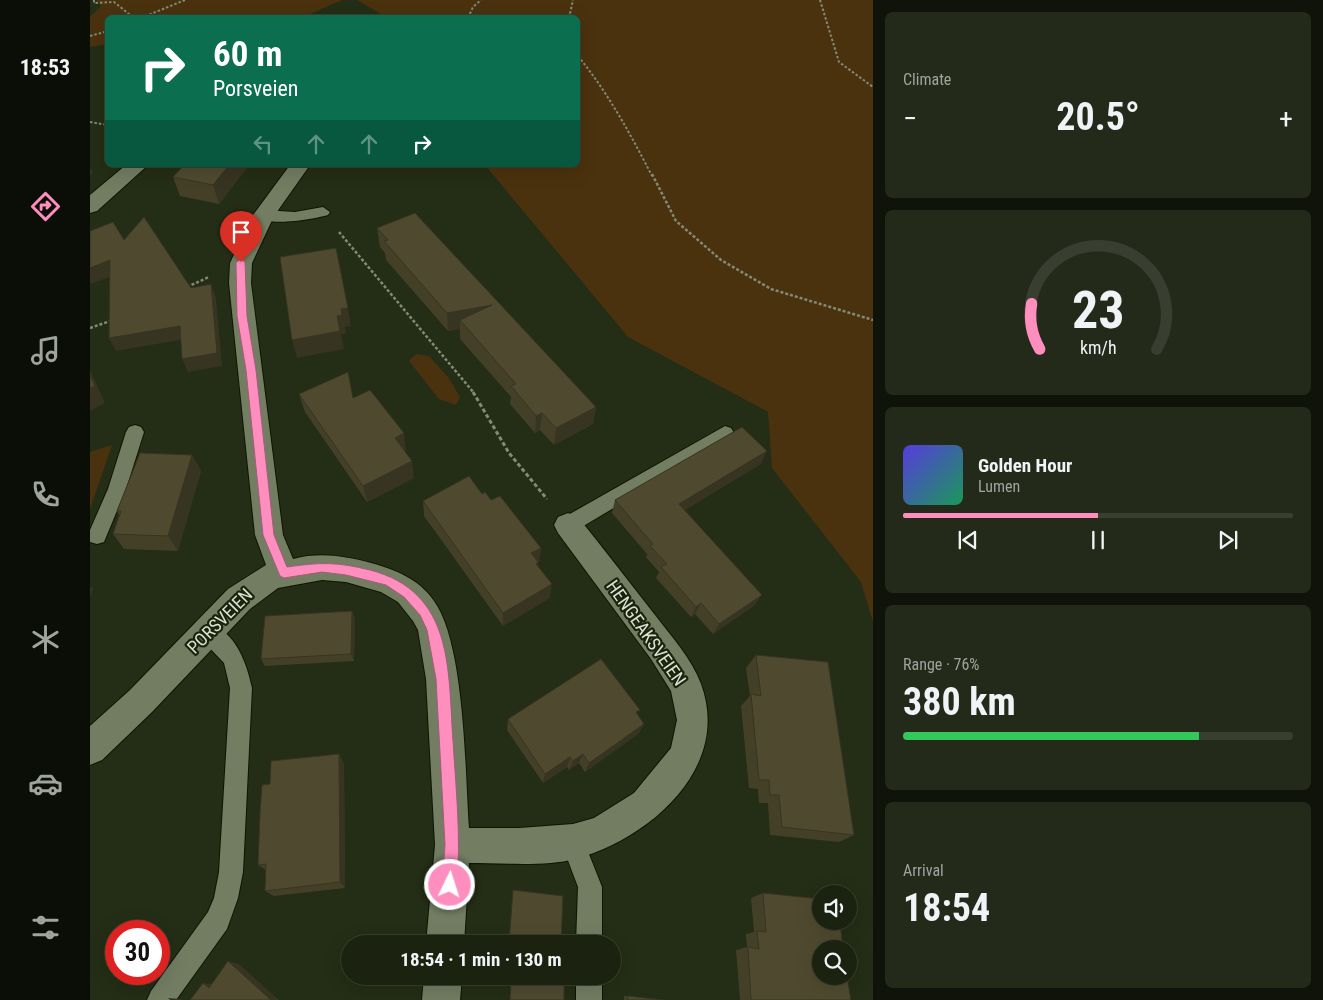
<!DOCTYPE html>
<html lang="en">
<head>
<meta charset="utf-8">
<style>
	body { margin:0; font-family:"Roboto Condensed",sans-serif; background:#242a19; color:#f1f3f6; height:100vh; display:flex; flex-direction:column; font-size:19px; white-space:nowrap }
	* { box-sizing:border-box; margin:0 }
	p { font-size:16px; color:#a0a49f }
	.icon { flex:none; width:28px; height:28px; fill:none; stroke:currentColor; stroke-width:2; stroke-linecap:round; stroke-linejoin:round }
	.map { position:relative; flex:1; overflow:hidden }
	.details { display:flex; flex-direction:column; gap:12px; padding:12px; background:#0f1309; width:450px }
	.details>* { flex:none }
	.guide { position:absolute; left:15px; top:15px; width:475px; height:152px; border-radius:8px; box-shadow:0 5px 20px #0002,0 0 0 1px #393f30; background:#0b6e4f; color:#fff; overflow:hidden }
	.buttons { position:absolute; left:722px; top:885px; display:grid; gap:10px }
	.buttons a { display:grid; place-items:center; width:45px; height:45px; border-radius:50%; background:#1b2210; box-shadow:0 5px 20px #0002,0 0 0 1px #393f30; font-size:25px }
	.speed { position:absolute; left:15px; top:920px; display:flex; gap:10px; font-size:25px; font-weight:700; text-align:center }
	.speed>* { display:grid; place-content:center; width:65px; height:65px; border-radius:50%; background:#1b2210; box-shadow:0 5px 20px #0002,0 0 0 1px #393f30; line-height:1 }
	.speed .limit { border:8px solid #d22; background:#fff; color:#111 }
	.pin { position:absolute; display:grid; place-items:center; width:42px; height:42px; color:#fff; margin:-51px -21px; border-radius:50% 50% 50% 0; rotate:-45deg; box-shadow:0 0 5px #0007 }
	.pin .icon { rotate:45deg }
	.me { position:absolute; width:55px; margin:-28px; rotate:4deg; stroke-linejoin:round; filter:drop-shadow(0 0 4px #0008) }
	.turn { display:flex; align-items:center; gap:18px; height:105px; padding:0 25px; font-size:22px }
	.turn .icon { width:65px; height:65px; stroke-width:2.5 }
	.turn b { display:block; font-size:35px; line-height:42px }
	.lanes { display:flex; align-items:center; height:48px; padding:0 25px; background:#0003; justify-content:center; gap:25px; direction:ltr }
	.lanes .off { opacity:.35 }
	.big { font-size:38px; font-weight:700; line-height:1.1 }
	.details .widget { flex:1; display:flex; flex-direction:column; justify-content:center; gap:8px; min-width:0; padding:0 18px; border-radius:8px; background:#242a19 }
	.details .dial { align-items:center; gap:0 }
	.dial svg { height:130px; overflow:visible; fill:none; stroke:#393f30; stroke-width:7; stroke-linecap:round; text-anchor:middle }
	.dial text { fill:#f1f3f6; stroke:none }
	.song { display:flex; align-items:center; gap:15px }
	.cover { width:60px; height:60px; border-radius:8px; background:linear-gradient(135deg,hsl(250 70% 55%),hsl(150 70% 35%)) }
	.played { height:5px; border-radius:2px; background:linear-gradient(90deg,#fd8ebe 50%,#393f30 50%) }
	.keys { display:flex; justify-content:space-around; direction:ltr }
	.heat { display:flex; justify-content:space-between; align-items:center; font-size:28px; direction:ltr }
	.charge { height:8px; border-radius:4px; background:linear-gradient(90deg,#34c759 76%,#393f30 0) }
	.trip { position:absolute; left:251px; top:935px; width:280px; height:50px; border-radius:25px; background:#1b2210; box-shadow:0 5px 20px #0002,0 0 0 1px #393f30; font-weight:700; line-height:50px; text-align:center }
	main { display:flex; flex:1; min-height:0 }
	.menu { display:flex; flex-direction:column; width:90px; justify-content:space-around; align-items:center; background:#0b0e06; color:#a0a49f }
	.menu .icon { width:35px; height:35px }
	.menu .on { color:#fd8ebe }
	.menu b { font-size:22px; color:#f1f3f6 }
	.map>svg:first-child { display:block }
	.green { fill:#4b320e }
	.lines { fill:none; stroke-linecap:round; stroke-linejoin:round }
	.service-casing { stroke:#0e1501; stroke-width:2 }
	.minor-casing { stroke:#0e1501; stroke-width:2 }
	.path-far2 { stroke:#838a77; stroke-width:2; stroke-dasharray:2.5 2; stroke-linecap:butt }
	.path-far1 { stroke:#838a77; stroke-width:2.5; stroke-dasharray:3 2; stroke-linecap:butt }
	.path { stroke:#838a77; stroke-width:3; stroke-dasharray:4 2.5; stroke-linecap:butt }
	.service { fill:#727d62; fill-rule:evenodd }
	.minor { fill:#727d62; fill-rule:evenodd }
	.wall { fill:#444028 }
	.shaded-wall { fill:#373421 }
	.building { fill:#4f4a2f; stroke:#373421 }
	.route { fill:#fd8ebe; stroke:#a45c7c }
	.labels { text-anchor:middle; stroke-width:4.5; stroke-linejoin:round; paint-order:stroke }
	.street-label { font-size:18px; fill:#dae0d2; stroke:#1b230c }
</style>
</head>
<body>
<main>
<nav class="menu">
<b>18:53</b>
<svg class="icon on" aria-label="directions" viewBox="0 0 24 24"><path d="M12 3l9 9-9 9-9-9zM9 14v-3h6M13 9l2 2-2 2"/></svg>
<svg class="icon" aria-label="music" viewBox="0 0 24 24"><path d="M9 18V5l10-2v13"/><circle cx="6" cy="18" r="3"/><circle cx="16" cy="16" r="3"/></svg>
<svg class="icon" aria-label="phone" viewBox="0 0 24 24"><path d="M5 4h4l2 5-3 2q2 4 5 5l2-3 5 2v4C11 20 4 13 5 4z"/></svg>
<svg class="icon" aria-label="climate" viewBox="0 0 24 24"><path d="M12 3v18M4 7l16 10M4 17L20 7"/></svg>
<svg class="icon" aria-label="car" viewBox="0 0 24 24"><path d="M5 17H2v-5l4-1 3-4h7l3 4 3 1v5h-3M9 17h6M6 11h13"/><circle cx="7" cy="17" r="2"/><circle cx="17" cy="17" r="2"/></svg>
<svg class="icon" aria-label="filters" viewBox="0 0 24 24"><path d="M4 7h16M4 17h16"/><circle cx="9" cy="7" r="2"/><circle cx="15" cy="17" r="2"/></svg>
</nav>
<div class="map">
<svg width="783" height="1000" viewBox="0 0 783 1000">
	<rect width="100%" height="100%" fill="#242d15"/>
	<g class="green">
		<path d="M6,0H252L220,14L196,17L18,18L17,44L0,47V17L11,6Z"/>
		<path d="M267,0H783V622L771,582L682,468L678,412L538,337L395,165H488V18L296,17Z"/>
		<path d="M326,354L339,356L358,377L370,397L366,405L349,399L319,361Z"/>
		<path d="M22,445L0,509V452Z"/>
	</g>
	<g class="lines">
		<g class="service-casing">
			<g id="service">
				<path d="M233,207L240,212L238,215C224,219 176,228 167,215L174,210L205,212Z"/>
				<path d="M45,425L51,427L54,432L36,489L14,542L7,544L0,542V530L18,489L36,432L39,427Z"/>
				<path d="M635,426L641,428L644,433L641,438L485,531L478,533L471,531L468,525L471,519Z"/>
				<path d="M118,622C146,633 156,661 162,688L153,872L148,898L137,929L86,1000H57L61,991L118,912L124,898L129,872L140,688L134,663L111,639L108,632L111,625Z"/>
				<path d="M483,830L491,834L512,887V944H486L488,887L471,842L475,834Z"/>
				<rect x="486" y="976" width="26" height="24"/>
			</g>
		</g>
		<g class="minor-casing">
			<g id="minor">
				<path d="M36,165H58L7,211L0,213V195Z"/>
				<path d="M200,165H220L184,216L162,263L161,283L193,535L203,559C230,552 254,556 281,563C306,570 329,579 344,601C375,644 375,772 379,828H429L483,824L504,818L544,793L581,748L587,720L581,691L561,659L468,533L464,525L468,517L478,513L488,517C514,549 539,582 565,615C581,636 602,659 611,684C642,768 559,839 485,859C456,867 410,863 379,863L374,944H336L345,845L336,679L328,630L323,621L308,602L291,592L256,582L232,580L188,588L160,609L62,712L12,760L0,765V726L40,690L138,589L176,565L165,535L139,283L140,263L163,215Z"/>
				<path d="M334,976H372L370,1000H332Z"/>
			</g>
		</g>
		<g class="path-far2">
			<path d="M4,0V3L24,2L44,18"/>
			<path d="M730,0L749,62L783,87"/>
			<path d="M51,18L95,0"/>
			<path d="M378,18L383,7L391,0"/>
			<path d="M479,18L483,0"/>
			<path d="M0,36L18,31"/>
			<path d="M488,56C518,93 540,133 562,176"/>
			<path d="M0,122L18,125"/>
		</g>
		<g class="path-far1">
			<path d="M562,174L586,221L631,260L681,289L783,320"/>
			<path d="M249,232L384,393"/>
			<path d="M97,287L119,277"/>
			<path d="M0,328L23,320"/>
		</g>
		<path class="path" d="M383,392L419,453L457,499"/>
		<use href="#service" class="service"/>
		<use href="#minor" class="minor"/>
	</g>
	<g class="wall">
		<path d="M92,165H159L129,204L90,196L83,177L93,167Z"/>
		<path d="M287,228L506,407L503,424L464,445L450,430L445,433L420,404L421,397L370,339V329L358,331L296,260L295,253L290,247Z"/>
		<path d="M209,394L316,450L314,451L324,478L277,502L215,412Z"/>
		<path d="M102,455L111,471L88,551L34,549L23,534L29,515L27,511Z"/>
		<path d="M671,464L594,510L665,605L623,634L605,614L601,617L566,578L569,572L556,557L557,554L522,513L525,500Z"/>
		<path d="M401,500L451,548L449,563H448V566L460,598L413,626L334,516L333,501Z"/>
		<path d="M265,618L264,661L175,666L171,659Z"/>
		<path d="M666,655L764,835L749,842L680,835L678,803H669L668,789L659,788L651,706L660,696L656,668Z"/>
		<path d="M547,715L554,724L548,734L495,772L489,763L479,770L477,767L453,783L417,730L418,719Z"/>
		<path d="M249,754L254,764L255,888L184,896L175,891L176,870L168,865Z"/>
		<path d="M673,893L761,1000H650L646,950L657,947L656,934L664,932L661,898Z"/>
		<path d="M534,996H538L573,1000H534Z"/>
	</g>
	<g class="shaded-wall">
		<path d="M139,165H159L129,204L123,185Z"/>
		<path d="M0,167L3,173L0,175Z"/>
		<path d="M20,260L27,274L1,284L0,282V268Z"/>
		<path d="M121,284L126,298L132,366L98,372L92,359Z"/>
		<path d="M402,305L370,320V329L358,331L357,313Z"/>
		<path d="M258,308L261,326L255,327L256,334H251L254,349L207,358L202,340L247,316L251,309Z"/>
		<path d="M90,326L96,339L26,351L19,338Z"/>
		<path d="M0,370L15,403L0,411Z"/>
		<path d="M506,407L503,424L464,445L466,428Z"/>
		<path d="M452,413L450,430L445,433L446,416Z"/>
		<path d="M314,433L316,450L307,454L305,438Z"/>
		<path d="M677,451L671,464L584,517L589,504Z"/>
		<path d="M102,455L111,471L88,551L78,536Z"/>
		<path d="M322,461L324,478L277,502L273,486Z"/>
		<path d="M451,548L449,563H448L446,577L441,553Z"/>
		<path d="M462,584L460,598L413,626V613Z"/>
		<path d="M0,586L3,589L0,598Z"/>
		<path d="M672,595L665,605L623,634L629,624Z"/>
		<path d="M611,603L605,614L601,617L606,607Z"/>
		<path d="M262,611L265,618L264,661L261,654Z"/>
		<path d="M554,724L548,734L495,772L499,763Z"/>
		<path d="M249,754L254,764L255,888L250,882Z"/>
		<path d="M493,754L489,763L479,770L483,761Z"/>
		<path d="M480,757L477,767L453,783L455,774Z"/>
		<path d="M138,961L149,964L189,1000H181Z"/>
		<path d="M113,983L125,984L119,988Z"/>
		<path d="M78,998L91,999L93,1000H80Z"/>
	</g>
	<g class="building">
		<path d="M94,165H139L123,185L83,177Z"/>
		<path d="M325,213L506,407L466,428L452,413L446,416L421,386L426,384L370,320L402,305L357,313L294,241L298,240L287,228Z"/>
		<path d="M54,217L101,288L121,284L127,353L92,359L90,326L19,338L20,260L0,268V231L23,222L34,240Z"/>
		<path d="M246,248L258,308L251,309L252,315L247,316L250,331L202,340L190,257Z"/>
		<path d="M258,372L263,398L280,390L314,433L305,438L322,461L273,486L209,394Z"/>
		<path d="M0,376L5,386L0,388Z"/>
		<path d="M652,427L677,451L589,504L672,595L629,624L611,603L606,607L571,567L577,564L560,546L563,544L525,500Z"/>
		<path d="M50,453L102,455L78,536L23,534L31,511H27Z"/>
		<path d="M379,476L392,494L395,492L401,500L410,496L451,548L441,553L448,562L446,564L462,584L413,613L333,501Z"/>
		<path d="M262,611L261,654L171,659L175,616Z"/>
		<path d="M666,655L738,662L764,835L692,827L689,795H680L679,780H669L661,694L671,696Z"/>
		<path d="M511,659L550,710L546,712L554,724L499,763L493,754L483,761L480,757L455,774L418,719Z"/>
		<path d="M249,754L250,882L175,891L176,864L168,865L170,813L172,785L180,784L181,761Z"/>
		<path d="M423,890L473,896L471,944H419Z"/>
		<path d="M673,893L731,899V921H750L753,949H731V976H757L761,1000H661L658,947L669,949L667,931L676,932Z"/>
		<path d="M138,961L181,1000H100L113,983L119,988Z"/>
		<path d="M416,976H470V982L474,983V1000H420L421,982L416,981Z"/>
		<path d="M538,996L573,1000H538Z"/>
	</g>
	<path class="route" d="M151,259L155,262L157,316L166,370L184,535L197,567C231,562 247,562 280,570C364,592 358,669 363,741C366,789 371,836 367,885L365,890L360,892L354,890L352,885L355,845L346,679L337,630L330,615L314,597L296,585L256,575L232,572L194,578L190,576L173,535L156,370L147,316L146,262Z"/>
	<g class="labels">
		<g class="street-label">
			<text transform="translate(130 621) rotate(-45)" y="6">PORSVEIEN</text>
			<text transform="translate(556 633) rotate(55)" y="6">HENGEAKSVEIEN</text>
		</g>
	</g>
</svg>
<div class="buttons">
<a><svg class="icon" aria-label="sound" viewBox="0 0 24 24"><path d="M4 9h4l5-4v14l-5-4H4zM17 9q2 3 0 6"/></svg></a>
<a><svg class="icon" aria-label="search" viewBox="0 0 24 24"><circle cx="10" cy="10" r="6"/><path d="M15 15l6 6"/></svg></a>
</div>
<div class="speed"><div class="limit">30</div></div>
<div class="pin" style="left:151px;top:262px;background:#d93025"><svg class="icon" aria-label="arrive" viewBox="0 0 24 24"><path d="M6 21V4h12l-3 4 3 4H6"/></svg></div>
<svg class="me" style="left:360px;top:885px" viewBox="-20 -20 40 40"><circle r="17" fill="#fd8ebe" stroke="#fff" stroke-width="3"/><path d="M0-11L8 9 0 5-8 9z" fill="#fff"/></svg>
<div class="trip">18:54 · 1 min · 130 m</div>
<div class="guide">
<div class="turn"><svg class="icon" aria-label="right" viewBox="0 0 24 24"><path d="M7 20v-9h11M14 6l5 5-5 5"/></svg><div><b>60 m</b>Porsveien</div></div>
<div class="lanes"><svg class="icon off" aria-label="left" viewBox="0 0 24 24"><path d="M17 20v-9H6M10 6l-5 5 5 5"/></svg><svg class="icon off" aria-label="ahead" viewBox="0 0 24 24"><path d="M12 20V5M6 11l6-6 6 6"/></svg><svg class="icon off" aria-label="ahead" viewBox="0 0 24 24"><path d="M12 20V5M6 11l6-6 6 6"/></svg><svg class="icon" aria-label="right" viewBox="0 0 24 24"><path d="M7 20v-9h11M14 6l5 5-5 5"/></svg></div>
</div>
</div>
<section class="details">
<div class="widget"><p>Climate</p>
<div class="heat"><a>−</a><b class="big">20.5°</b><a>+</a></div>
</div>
<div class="widget dial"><svg viewBox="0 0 100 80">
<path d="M14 69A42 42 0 1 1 86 69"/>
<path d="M14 69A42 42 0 0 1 9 41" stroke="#fd8ebe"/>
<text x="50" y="56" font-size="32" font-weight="700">23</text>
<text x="50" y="72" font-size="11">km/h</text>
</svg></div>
<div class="widget">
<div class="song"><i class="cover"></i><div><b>Golden Hour</b><p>Lumen</p></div></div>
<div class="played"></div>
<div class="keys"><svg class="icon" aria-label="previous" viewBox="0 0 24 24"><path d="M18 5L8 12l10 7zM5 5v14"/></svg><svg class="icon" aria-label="pause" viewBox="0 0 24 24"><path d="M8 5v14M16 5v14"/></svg><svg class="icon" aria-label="next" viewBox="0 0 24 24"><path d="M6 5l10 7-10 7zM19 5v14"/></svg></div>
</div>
<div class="widget"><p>Range · 76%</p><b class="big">380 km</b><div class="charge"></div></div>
<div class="widget"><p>Arrival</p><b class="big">18:54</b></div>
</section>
</main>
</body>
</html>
